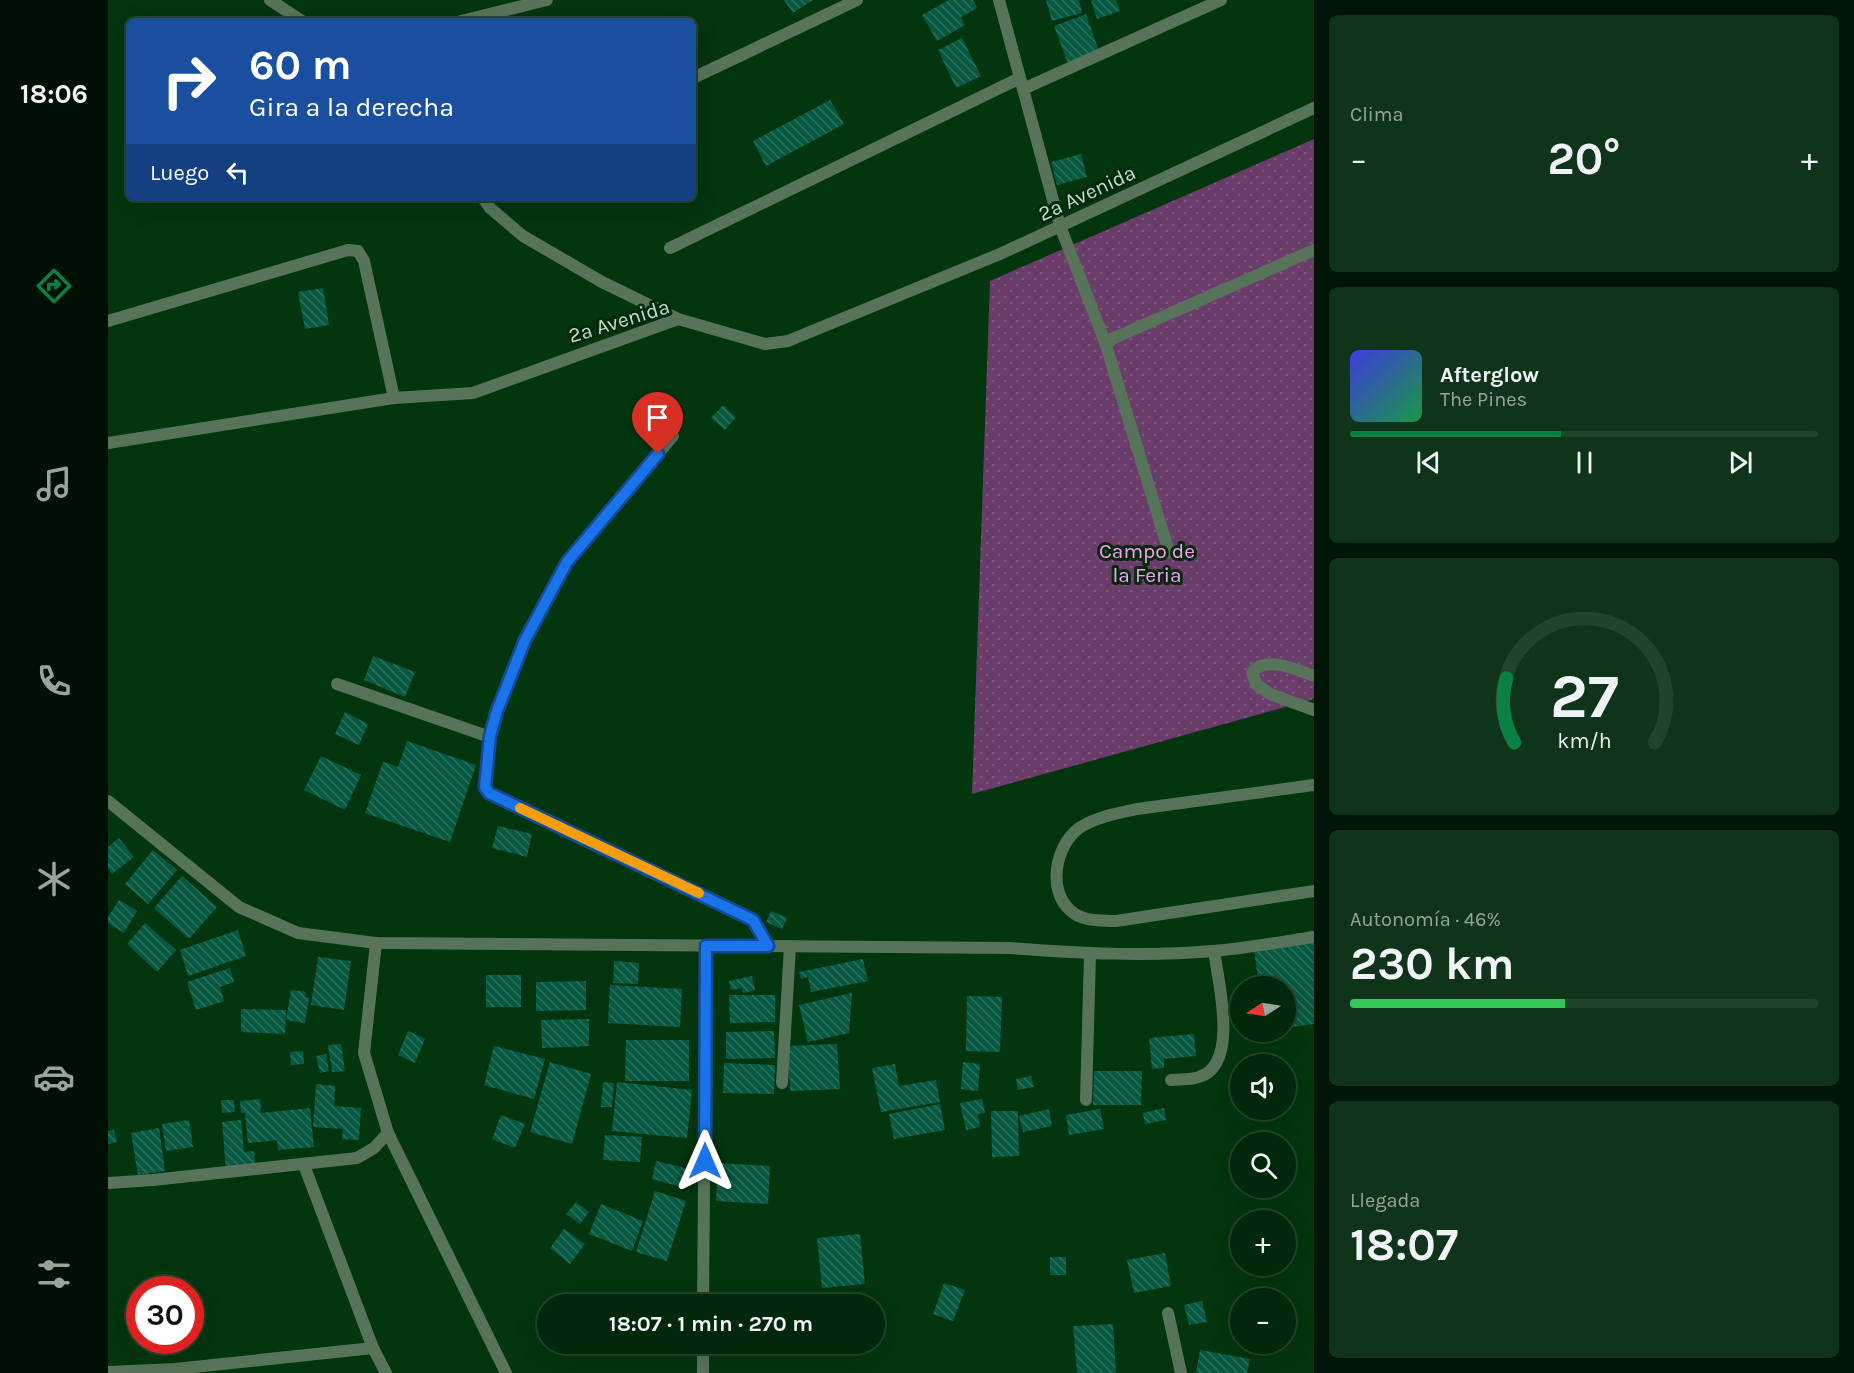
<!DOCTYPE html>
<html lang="es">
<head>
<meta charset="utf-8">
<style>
	body { margin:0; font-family:Karla,sans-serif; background:#103419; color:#f1f3f6; height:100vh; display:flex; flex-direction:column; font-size:22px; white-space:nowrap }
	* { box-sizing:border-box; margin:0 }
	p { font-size:20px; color:#96a69d }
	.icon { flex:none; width:33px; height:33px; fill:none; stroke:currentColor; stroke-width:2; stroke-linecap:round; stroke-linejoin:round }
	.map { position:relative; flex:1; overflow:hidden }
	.details { display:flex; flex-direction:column; gap:15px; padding:15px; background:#011606; width:540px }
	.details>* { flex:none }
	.hud { position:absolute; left:18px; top:18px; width:570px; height:183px; border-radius:9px; box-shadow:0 6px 24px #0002,0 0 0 2px #23442c; background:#1a4fa0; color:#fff; overflow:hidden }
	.needle { width:39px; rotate:258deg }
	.fabs { position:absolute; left:1122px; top:976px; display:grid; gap:12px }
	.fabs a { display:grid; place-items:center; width:66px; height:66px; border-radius:50%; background:#02280b; box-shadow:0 6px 24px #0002,0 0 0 2px #23442c; font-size:30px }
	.speed { position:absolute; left:18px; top:1276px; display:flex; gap:12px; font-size:30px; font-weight:700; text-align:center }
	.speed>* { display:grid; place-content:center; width:78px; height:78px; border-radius:50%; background:#02280b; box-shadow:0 6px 24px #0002,0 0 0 2px #23442c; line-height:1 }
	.speed .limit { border:9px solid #d22; background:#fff; color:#111 }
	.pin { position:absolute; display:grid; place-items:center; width:51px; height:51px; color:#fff; margin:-62px -26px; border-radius:50% 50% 50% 0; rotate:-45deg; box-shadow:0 0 6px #0007 }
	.pin .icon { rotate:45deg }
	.me { position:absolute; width:66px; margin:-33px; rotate:0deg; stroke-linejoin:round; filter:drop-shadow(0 0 4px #0008) }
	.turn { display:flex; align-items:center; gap:21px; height:126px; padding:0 24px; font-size:27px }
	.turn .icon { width:78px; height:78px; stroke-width:2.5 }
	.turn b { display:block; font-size:42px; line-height:51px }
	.then { display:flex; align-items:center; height:57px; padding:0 24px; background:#0003; gap:12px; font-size:22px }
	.big { font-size:45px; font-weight:700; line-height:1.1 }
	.details .tile { flex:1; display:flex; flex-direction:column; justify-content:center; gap:9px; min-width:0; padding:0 21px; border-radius:9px; background:#103419 }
	.details .dial { align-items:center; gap:0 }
	.dial svg { height:156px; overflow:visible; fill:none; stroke:#23442c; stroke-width:7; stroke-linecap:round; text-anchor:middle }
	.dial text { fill:#f1f3f6; stroke:none }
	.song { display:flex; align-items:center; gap:18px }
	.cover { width:72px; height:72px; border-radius:9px; background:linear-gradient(135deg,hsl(240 70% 55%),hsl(140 70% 35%)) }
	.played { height:6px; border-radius:3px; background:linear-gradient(90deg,#0b8043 45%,#23442c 45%) }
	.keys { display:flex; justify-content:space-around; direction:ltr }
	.heat { display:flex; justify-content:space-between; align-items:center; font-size:33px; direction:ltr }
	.charge { height:9px; border-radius:4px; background:linear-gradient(90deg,#34c759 46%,#23442c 0) }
	.trip { position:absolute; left:429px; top:1294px; width:348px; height:60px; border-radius:30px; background:#02280b; box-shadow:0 6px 24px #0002,0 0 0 2px #23442c; font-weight:700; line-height:60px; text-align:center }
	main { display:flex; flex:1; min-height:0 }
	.menu { display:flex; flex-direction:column; width:108px; justify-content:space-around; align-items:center; background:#011004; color:#96a69d }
	.menu .icon { width:42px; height:42px }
	.menu .selected { color:#0b8043 }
	.menu b { font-size:27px; color:#f1f3f6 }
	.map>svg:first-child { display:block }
	.park { fill:url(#park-dots) }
	.building { fill:url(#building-back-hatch) }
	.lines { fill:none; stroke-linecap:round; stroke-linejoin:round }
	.service { stroke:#57745a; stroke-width:12 }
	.minor { stroke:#57745a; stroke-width:12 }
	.route-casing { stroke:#114b97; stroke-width:15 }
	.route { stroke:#1a73e8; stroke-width:10 }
	.slow { stroke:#f59e0b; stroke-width:10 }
	.labels { text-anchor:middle; stroke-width:6; stroke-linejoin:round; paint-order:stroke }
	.street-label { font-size:21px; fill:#c6dec7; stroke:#05290d }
	.park-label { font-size:21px; fill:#f6a1f6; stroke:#05290d }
</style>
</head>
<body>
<main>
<nav class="menu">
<b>18:06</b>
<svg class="icon selected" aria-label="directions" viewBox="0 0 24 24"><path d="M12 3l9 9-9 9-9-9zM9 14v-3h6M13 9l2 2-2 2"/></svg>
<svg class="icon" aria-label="music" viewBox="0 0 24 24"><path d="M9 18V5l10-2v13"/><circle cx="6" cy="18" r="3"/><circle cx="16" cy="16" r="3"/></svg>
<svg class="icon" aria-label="phone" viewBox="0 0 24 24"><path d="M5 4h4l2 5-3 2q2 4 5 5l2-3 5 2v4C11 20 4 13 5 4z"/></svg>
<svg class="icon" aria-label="climate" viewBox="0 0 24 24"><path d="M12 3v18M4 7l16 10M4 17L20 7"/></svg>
<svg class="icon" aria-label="car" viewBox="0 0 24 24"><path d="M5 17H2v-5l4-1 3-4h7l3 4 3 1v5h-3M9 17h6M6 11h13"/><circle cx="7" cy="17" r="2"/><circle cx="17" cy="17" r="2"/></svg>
<svg class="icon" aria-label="filters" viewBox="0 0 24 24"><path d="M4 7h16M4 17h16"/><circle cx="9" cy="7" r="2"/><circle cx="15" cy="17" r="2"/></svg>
</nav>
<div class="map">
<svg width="1206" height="1373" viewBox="0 0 1206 1373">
	<defs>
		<pattern id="park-dots" width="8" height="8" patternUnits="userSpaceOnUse" patternTransform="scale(1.5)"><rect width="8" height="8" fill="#6a3c6a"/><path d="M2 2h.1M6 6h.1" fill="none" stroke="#7e587e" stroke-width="1.8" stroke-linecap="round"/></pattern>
		<pattern id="building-back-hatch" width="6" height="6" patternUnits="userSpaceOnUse" patternTransform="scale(1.5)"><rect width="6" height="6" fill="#075942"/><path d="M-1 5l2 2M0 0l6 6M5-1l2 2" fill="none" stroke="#2a705c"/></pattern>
	</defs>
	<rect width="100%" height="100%" fill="#03350f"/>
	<path class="park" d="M1206,139V699L864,794L882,281Z"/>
	<g class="building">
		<path d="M676,0H705L685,13Z"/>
		<path d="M841,0H865L869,8L853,17L857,25L829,41L814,15Z"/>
		<path d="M938,0H971L974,13L944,21Z"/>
		<path d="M983,0H1008L1012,11L989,19Z"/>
		<path d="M978,14L991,51L960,64L946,26Z"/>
		<path d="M854,38L873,76L848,88L830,50Z"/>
		<path d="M722,100L736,124L658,166L645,141Z"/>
		<path d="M973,154L979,177L949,185L943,162Z"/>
		<path d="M215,288L221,325L197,329L190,292Z"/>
		<path d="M615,405L628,417L617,430L603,418Z"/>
		<path d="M265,656L307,672L297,697L256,680Z"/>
		<path d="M237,712L260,724L251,745L227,734Z"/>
		<path d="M299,741L368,765L342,842L257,813L275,762L290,767Z"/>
		<path d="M213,756L253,775L237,810L196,790Z"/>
		<path d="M390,826L424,834L419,857L384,848Z"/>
		<path d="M11,838L26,857L4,874L0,868V847Z"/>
		<path d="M45,850L69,870L40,904L17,884Z"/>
		<path d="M74,876L109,907L81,939L46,908Z"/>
		<path d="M11,900L29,911L16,933L0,923V917Z"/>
		<path d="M663,911L679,918L674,929L658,922Z"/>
		<path d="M37,923L68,950L49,972L19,944Z"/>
		<path d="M130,930L138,956L80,976L72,950Z"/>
		<path d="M1206,942V1024L1178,1028V987H1151L1146,950Z"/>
		<path d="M210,957L243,961L236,1010L203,1005Z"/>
		<path d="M755,959L760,981L703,992L700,977L693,979L691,972Z"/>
		<path d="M506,961L531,963L530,984L505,983Z"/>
		<path d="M122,968L126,982L112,987L116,1001L88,1010L79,982Z"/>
		<rect x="378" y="975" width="35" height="32"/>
		<path d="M644,976L647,990L635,993L634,988L623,990L621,981Z"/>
		<path d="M478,981V1010L428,1011V982Z"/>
		<path d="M502,985L574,989L572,1027L500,1023Z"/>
		<path d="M183,990L198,992L197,997L201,998L197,1023L178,1020Z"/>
		<path d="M744,993L741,1033L700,1042L691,1005Z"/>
		<path d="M621,995H667V1022L622,1023Z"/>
		<path d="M859,996L894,997L892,1052L858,1051Z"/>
		<path d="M133,1009L178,1010L177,1034L133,1032Z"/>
		<path d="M481,1019V1046L434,1048L433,1020Z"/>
		<path d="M300,1031L317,1039L307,1063L290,1055Z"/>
		<path d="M666,1031L667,1058L618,1059V1032Z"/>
		<path d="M1086,1034L1088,1056L1056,1059V1068L1044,1069L1041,1038Z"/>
		<path d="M518,1040H581V1081H517Z"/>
		<path d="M233,1044L237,1071L224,1072L220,1045Z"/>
		<path d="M729,1044L732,1089L682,1091L680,1046Z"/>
		<path d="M386,1046L437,1059L426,1099L376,1085Z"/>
		<path d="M195,1051L196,1064L183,1065L182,1052Z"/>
		<path d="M218,1054L221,1071L212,1073L208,1056Z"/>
		<path d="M442,1062L483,1074L464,1144L422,1132Z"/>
		<path d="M855,1062L872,1064L870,1091L853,1089Z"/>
		<path d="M616,1063L667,1065L666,1094L615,1093Z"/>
		<path d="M787,1064L791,1086L828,1080L832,1102L773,1112L764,1068Z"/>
		<path d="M986,1071H1034L1033,1105H985Z"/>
		<path d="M923,1076L926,1087L910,1090L908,1079Z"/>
		<path d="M495,1082L506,1083L504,1107H493Z"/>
		<path d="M509,1082L584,1090L579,1138L504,1131Z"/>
		<path d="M208,1084L227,1086L226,1106L253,1108L251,1140L234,1139L235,1129L205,1127Z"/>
		<path d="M152,1099L153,1113L202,1108L206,1147L170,1150L169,1140L140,1143L137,1113H133L132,1101Z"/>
		<path d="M874,1099L877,1113L870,1114L872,1127L858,1130L852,1103Z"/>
		<path d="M113,1100H126L127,1112L114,1113Z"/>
		<path d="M832,1104L837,1130L786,1139L781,1114Z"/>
		<path d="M1056,1108L1058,1120L1037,1124L1035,1113Z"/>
		<path d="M941,1109L944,1126L915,1132L911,1116Z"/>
		<path d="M992,1109L996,1129L961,1135L958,1115Z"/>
		<path d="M883,1111H910L911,1156L884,1157Z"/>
		<path d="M393,1115L417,1124L407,1148L384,1139Z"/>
		<path d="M81,1120L85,1147L58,1151L54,1124Z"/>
		<path d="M133,1120L136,1152L146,1151L148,1168L118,1171L114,1122Z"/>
		<path d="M51,1128L57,1171L30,1175L23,1133Z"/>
		<path d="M6,1130L9,1142L0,1144V1131Z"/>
		<path d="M497,1135L534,1137L532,1162L495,1160Z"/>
		<path d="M548,1161L582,1169L577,1188L544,1179Z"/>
		<path d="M610,1163L662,1166L660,1204L608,1201Z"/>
		<path d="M547,1191L578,1201L559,1261L528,1252Z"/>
		<path d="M468,1202L481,1212L472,1224L458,1214Z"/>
		<path d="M493,1204L535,1221L524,1251L481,1234Z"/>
		<path d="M456,1229L477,1244L462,1264L442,1248Z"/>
		<path d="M752,1234L757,1284L714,1288L709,1238Z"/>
		<path d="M1057,1253L1063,1286L1026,1293L1019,1260Z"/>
		<rect x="942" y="1257" width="16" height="18"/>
		<path d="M836,1283L857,1290L845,1321L825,1314Z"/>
		<path d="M1094,1301L1099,1322L1081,1325L1076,1305Z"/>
		<path d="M1005,1324L1008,1373H969L965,1326Z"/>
		<path d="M1092,1350L1142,1359L1139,1373H1088Z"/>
	</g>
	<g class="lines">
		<g class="service">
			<path d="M952,226L997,342"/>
			<path d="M1061,552L997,342L1206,250"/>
			<path d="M1063,1080C1072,1079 1083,1080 1091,1077C1132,1065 1110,981 1106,951"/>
		</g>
		<g class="minor">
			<path d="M162,0L194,21"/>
			<path d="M891,0L952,226"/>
			<path d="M353,21L439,0"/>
			<path d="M585,78L749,0"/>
			<path d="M915,89L1113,0"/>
			<path d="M375,198L382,208L415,236L494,282L570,319L657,344L680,341L892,254L1206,108"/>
			<path d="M562,248L912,78"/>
			<path d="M0,321L240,250L250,251L256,261L286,398"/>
			<path d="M565,436L459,562L417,640L389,711L382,737L377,787L381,793L645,920L660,946"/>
			<path d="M0,443L286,398L365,393L570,319"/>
			<path d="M1206,676C1189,670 1158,655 1144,672L1148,684L1162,694L1206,710"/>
			<path d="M229,684L382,737"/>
			<path d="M1206,785L1029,809C1010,813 988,817 971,828C947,846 939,891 963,911C975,922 993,920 1008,921L1206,891"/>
			<path d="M0,801L131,907L190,933L268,943L902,948C970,953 1037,957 1105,951C1139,948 1173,942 1206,937"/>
			<path d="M268,943L256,1053L280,1133L398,1373"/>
			<path d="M674,1083L682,947"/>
			<path d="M978,1100L982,954"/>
			<path d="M196,1165L265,1348L278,1373"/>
			<path d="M0,1183L45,1180L249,1158L266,1148L280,1133"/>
			<path d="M595,1305L598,946"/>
			<path d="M1060,1313L1073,1373"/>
			<path d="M0,1372L67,1369L265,1348"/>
			<path d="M595,1373V1344"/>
		</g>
	</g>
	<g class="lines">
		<g class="route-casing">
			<path id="route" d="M550,454L459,562L417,640L389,711L382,736L377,787L381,793L645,920L660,946H598L597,1161"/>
		</g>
		<use href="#route" class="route"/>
		<path class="slow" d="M412,808L591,893"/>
	</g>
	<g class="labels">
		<g class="street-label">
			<text transform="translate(979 193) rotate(-25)" y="7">2a Avenida</text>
			<text transform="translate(511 321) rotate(-17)" y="7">2a Avenida</text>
		</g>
		<g class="park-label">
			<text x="1039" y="558">Campo de<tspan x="1039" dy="24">la Feria</tspan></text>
		</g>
	</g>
</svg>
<div class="fabs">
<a><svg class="needle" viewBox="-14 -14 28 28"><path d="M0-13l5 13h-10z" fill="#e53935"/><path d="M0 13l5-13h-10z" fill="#96a69d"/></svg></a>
<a><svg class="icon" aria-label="sound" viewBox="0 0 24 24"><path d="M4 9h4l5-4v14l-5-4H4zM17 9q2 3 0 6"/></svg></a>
<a><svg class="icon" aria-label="search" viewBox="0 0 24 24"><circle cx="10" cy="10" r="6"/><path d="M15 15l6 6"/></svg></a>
<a>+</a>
<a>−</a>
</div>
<div class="speed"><div class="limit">30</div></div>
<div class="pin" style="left:550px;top:454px;background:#d93025"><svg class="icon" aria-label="arrive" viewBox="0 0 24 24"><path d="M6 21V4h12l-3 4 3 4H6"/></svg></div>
<svg class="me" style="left:597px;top:1161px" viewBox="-20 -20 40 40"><path d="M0-17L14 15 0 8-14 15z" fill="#1a73e8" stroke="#fff" stroke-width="4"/></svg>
<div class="trip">18:07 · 1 min · 270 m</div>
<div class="hud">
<div class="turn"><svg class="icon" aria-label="right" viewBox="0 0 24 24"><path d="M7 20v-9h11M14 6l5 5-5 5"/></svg><div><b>60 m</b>Gira a la derecha</div></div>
<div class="then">Luego<svg class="icon" aria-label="left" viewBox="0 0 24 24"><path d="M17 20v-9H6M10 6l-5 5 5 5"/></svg></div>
</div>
</div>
<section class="details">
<div class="tile"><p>Clima</p>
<div class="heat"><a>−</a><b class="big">20°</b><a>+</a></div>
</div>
<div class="tile">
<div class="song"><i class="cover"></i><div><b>Afterglow</b><p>The Pines</p></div></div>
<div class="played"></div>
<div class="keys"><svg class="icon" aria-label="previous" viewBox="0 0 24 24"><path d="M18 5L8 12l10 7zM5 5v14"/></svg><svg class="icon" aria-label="pause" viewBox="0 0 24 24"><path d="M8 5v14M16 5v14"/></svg><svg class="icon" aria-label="next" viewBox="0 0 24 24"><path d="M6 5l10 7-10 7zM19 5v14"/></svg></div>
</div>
<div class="tile dial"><svg viewBox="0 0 100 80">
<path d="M14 69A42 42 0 1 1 86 69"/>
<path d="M14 69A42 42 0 0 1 10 36" stroke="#0b8043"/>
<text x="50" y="56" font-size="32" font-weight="700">27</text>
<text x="50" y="72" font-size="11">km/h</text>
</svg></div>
<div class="tile"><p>Autonomía · 46%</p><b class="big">230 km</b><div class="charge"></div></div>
<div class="tile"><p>Llegada</p><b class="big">18:07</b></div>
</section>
</main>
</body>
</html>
